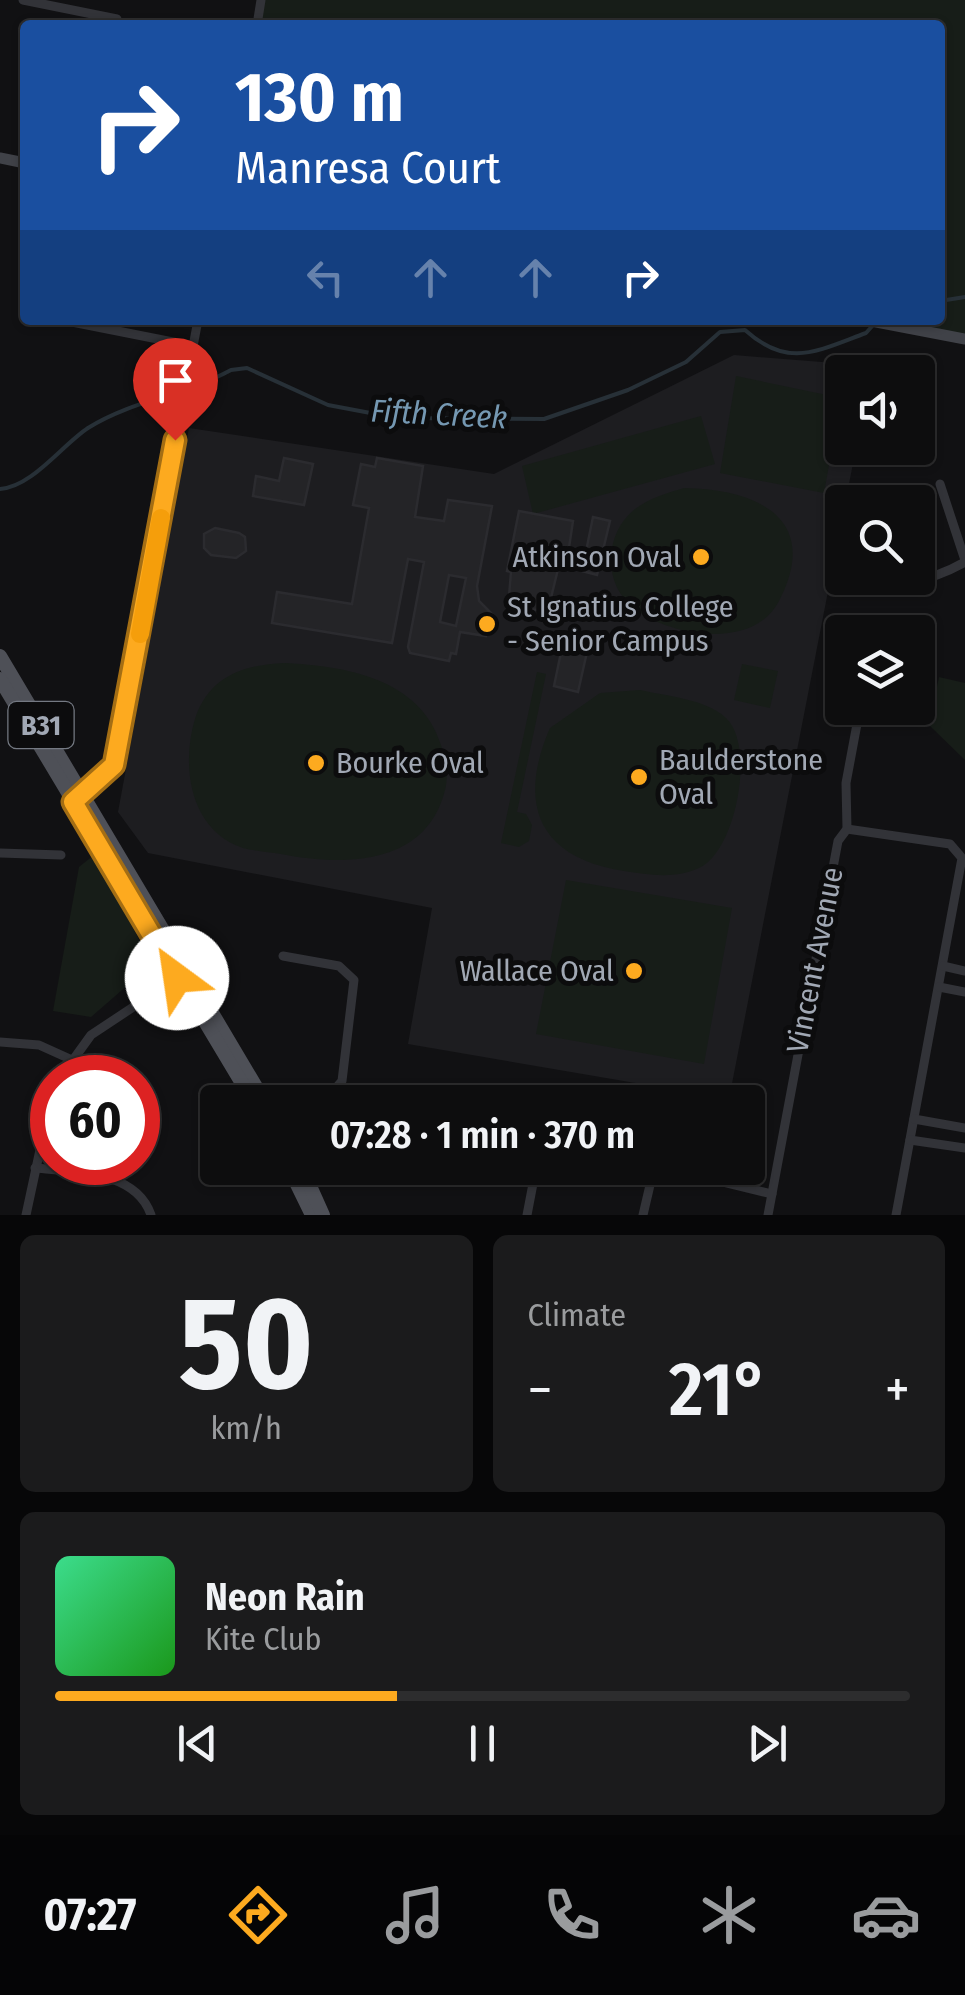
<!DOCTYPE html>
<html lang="en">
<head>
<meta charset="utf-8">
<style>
	body { margin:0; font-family:"Fira Sans Condensed",sans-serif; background:#1b1b1c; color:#f1f3f6; height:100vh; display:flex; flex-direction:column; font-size:38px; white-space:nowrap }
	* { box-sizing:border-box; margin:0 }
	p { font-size:32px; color:#9a9c9e }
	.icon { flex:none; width:55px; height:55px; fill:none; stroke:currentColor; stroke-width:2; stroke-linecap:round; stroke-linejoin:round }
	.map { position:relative; height:1215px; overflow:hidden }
	.drawer { display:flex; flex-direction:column; gap:20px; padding:20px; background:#070708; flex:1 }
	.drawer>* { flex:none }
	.hud { position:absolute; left:20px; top:20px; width:925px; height:305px; border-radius:10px; box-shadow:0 2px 8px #0004,0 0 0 2px #2d2d2e; background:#1a4fa0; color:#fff; overflow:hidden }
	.fabs { position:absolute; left:825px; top:355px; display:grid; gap:20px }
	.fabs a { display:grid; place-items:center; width:110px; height:110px; border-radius:10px; background:#0d0d0e; box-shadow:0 2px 8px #0004,0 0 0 2px #2d2d2e; font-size:50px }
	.speed { position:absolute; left:30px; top:1055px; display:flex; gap:20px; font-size:50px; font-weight:700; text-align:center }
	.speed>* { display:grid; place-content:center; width:130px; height:130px; border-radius:50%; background:#0d0d0e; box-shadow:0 2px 8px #0004,0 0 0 2px #2d2d2e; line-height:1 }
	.speed .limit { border:15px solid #d22; background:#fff; color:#111 }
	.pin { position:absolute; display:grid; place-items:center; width:85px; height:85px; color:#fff; margin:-102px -42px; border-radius:50% 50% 50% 0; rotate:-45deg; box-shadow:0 0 10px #0007 }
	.pin .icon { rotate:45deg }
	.me { position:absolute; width:110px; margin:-55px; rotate:329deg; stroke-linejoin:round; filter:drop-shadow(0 0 8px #0008) }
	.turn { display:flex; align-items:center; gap:35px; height:210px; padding:0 50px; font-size:45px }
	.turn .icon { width:130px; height:130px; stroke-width:2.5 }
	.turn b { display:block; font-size:70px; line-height:85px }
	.lanes { display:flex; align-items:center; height:95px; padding:0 50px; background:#0003; justify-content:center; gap:50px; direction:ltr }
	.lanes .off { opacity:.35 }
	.big { font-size:75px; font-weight:600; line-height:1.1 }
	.drawer .card { flex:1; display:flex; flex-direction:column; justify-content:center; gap:15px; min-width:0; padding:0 35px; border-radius:15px; background:#1b1b1c }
	.drawer .dial { align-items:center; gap:0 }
	.dial b { font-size:130px; line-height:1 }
	.song { display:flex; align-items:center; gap:30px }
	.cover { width:120px; height:120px; border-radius:15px; background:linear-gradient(135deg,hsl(150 70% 55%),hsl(120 70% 35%)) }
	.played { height:10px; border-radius:5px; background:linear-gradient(90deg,#fdaa1f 40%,#2d2d2e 40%) }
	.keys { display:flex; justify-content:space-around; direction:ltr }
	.heat { display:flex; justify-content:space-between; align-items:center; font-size:55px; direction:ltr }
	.drawer .tiles { flex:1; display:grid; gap:20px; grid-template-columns:1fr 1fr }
	.card:last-child { grid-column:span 2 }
	.trip { position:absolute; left:200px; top:1085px; width:565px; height:100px; border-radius:10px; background:#0d0d0e; box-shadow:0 2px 8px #0004,0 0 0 2px #2d2d2e; font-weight:600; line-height:100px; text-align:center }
	.tab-bar { display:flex; height:160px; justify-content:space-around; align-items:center; background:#050506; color:#9a9c9e }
	.tab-bar .icon { width:70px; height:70px }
	.tab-bar .on { color:#fdaa1f }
	.tab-bar b { font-size:45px; color:#f1f3f6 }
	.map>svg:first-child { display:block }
	.built { fill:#1d1d20 }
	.green { fill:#171d18 }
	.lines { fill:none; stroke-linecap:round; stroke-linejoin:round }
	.stream { stroke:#273037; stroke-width:4 }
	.building { fill:#242427; stroke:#2b2b2f; stroke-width:2.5; fill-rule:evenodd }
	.minor { stroke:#323338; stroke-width:9 }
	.secondary { stroke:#404248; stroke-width:11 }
	.primary { stroke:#4e5057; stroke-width:14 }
	.route-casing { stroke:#a46e14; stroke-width:25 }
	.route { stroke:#fdaa1f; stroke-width:18 }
	.slow { stroke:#f59e0b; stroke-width:18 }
	.poi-dot { fill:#fdaa1f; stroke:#0c0c0d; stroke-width:4 }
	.labels { text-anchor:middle; stroke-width:10; stroke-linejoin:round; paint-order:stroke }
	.shield { fill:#0c0c0d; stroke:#747982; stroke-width:2.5 }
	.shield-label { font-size:28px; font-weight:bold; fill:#a1a8b4 }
	.poi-label { font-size:30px; fill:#a1a8b4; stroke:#0c0c0d; text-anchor:start }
	.street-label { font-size:30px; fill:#a1a8b4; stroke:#0c0c0d }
	.water-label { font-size:32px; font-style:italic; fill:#7598b2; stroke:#0c0c0d }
</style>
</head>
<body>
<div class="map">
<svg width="965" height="1215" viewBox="0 0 965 1215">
	<rect width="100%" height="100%" fill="#111113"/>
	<path class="built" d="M734,355L872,366L871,372H842V448H856L729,1099L408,1044L432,908L148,853L118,812L189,428L494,474Z"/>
	<g class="green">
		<path d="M261,0H965V339L865,320H940V25H257Z"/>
		<path d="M736,376L841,398L824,493L720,473Z"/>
		<path d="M701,416L715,464L533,514L522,466Z"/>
		<path d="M684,488C756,489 822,518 779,601C754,650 672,637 635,609C602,585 604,533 635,509C650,498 667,493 684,488Z"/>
		<path d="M284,663C345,666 420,678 441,745C445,760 449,775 445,790C426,867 342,866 281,854C269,852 255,851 243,848C189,830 181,765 195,719C209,676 244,665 284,663Z"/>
		<path d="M742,664L778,671L770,708L734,700Z"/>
		<path d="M537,672L546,674L517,812L526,814L532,825L529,841L519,847L501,843Z"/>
		<path d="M939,677L965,683V760L929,725Z"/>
		<path d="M640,690C666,696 706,699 726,718C756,746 736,852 699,868C676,879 649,875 624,871C538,858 517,804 550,728L600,693Z"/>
		<path d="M94,855L152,964L91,1017L53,1011L79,867Z"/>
		<path d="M566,880L732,908L704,1064L536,1034Z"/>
	</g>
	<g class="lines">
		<g class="stream">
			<path d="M940,301L965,297"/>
			<path d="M0,489C32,487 62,445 88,428C133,400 185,395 231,370L247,368L328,405L397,418L544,419L628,390L686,362L720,332L745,330C788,369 817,351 866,333L874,324"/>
		</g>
	</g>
	<g class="building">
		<path d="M284,458L313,464L304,505L253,496L256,476L279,481Z"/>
		<path d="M377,458L423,466L415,517L444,521L448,500L492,506L477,586L479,601L494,616L486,636L460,632L456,654L451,653L449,661L410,653L408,647L424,562L408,559L392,643L272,623L277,592L352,604L369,508L353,505L361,464L375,467ZM449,575L466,578L456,626L440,622Z"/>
		<path d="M519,511L573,521L567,561H560L548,610L508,609L511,572L507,571Z"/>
		<path d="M593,517L610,521L597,575L582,571Z"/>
		<path d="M215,528L239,533L245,537L246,551L236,558L211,555L204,548V534Z"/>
		<path d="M564,638L589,643L578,692L554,686Z"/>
	</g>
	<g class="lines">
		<g class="minor">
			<path d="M23,0L117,19"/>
			<path d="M257,25L261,0"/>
			<path d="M62,320L193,346"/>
			<path d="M940,484L965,560"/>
			<path d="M846,582C886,591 930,582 965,562"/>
			<path d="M80,797L114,765L198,320"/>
			<path d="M847,829L950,844L962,858L896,1215"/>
			<path d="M0,853L61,855"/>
			<path d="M283,956L339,966L354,980L342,1081L324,1102"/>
			<path d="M943,966L965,971"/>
			<path d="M939,987L965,992"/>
			<path d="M0,1042L39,1045L70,1059"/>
			<path d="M60,1078L91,1035L180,976"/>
			<path d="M914,1119L965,1128"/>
			<path d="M910,1140L965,1148"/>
			<path d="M35,1168C74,1172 136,1170 151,1215"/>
			<path d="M665,1168L772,1194"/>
			<path d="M26,1215L52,1094"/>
			<path d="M527,1215L536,1168"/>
			<path d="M643,1215L654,1168"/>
			<path d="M768,1215L838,841L847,829L846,783L860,708"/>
		</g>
		<g class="secondary">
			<path d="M0,158L25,163"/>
			<path d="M866,320L965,339"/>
		</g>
		<g class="primary">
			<path d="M0,656L265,1102"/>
			<path d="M0,679L243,1085"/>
			<path d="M289,1168L312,1215"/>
			<path d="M302,1168L323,1215"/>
		</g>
	</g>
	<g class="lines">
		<g class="route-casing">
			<path id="route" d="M175,440L114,765L73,802L177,978"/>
		</g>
		<use href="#route" class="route"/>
		<path class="slow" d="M140,634L161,518"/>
	</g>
	<g class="poi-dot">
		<circle cx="701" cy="557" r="10"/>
		<circle cx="487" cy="624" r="10"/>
		<circle cx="316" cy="763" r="10"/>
		<circle cx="639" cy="777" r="10"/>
		<circle cx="634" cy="971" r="10"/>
	</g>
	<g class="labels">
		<rect class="shield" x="8.5" y="702" width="65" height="46" rx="8"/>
		<g class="shield-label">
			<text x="41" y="735">B31</text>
		</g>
		<g class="poi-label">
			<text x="681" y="567" text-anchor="end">Atkinson Oval</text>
			<text x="507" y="617">St Ignatius College<tspan x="507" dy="34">- Senior Campus</tspan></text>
			<text x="659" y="770">Baulderstone<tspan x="659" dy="34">Oval</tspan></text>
			<text x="336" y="773">Bourke Oval</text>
			<text x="614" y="981" text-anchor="end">Wallace Oval</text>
		</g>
		<g class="street-label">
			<text transform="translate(815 960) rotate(-79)" y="10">Vincent Avenue</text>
		</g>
		<g class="water-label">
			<text transform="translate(439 414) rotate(3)" y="11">Fifth Creek</text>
		</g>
	</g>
</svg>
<div class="fabs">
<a><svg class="icon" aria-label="sound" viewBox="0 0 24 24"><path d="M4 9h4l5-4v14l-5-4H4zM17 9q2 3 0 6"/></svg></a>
<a><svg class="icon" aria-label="search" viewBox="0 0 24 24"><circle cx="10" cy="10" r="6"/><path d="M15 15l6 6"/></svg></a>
<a><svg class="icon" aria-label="layers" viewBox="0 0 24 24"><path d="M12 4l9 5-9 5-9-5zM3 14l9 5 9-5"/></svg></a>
</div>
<div class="speed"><div class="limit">60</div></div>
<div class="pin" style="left:175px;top:440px;background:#d93025"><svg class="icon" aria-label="arrive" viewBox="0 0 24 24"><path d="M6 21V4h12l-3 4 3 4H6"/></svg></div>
<svg class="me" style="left:177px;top:978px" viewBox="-20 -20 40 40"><circle r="19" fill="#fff"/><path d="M0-13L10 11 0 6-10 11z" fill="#fdaa1f"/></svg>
<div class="trip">07:28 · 1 min · 370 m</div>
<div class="hud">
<div class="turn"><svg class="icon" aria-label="right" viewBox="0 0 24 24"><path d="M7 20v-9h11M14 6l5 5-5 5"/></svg><div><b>130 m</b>Manresa Court</div></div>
<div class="lanes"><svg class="icon off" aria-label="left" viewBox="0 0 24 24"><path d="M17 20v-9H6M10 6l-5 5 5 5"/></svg><svg class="icon off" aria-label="ahead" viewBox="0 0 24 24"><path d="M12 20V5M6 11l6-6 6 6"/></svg><svg class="icon off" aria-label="ahead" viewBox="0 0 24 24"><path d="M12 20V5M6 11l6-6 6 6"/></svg><svg class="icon" aria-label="right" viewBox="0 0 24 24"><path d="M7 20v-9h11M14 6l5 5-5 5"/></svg></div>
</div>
</div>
<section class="drawer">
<div class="tiles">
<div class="card dial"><b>50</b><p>km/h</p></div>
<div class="card"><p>Climate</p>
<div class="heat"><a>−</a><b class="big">21°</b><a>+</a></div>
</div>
<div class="card">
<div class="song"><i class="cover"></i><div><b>Neon Rain</b><p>Kite Club</p></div></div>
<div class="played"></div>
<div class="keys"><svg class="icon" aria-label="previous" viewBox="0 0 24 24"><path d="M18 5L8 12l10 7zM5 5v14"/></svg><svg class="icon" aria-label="pause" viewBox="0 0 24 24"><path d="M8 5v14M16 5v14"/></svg><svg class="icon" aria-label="next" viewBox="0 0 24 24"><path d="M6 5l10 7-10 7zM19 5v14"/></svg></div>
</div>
</div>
</section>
<nav class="tab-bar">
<b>07:27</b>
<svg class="icon on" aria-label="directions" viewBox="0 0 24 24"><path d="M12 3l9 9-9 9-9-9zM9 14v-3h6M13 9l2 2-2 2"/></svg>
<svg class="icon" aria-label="music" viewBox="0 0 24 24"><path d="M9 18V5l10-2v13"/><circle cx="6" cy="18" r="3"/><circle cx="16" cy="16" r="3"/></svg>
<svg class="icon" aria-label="phone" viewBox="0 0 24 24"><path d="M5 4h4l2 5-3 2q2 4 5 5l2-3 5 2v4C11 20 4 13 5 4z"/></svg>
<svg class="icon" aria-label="climate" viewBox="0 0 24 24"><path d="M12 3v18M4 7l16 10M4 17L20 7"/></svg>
<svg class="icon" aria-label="car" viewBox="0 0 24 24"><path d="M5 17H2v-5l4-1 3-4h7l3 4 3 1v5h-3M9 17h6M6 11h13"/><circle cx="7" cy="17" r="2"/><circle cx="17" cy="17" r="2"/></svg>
</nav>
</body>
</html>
